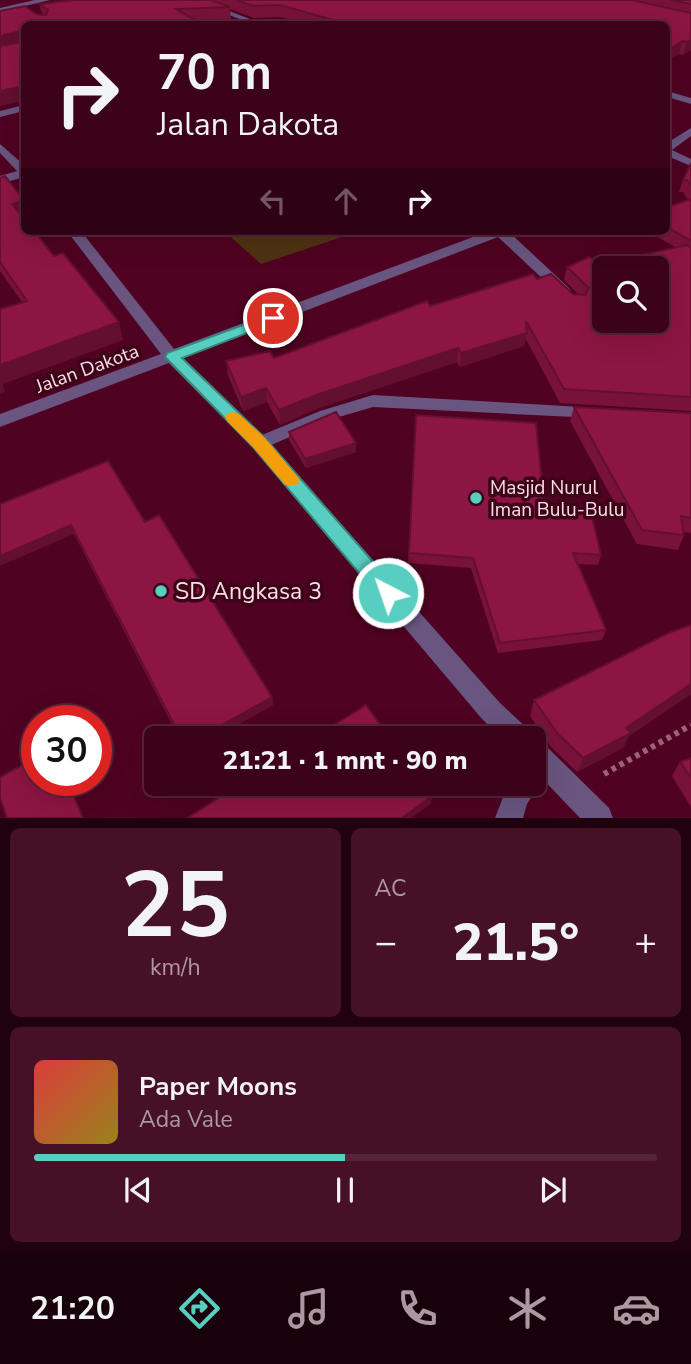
<!DOCTYPE html>
<html lang="id">
<head>
<meta charset="utf-8">
<style>
	body { margin:0; font-family:"Nunito Sans",sans-serif; background:#461026; color:#f1f3f6; height:100vh; display:flex; flex-direction:column; font-size:26px; white-space:nowrap }
	* { box-sizing:border-box; margin:0 }
	p { font-size:23px; color:#ac97a2 }
	.icon { flex:none; width:38px; height:38px; fill:none; stroke:currentColor; stroke-width:2; stroke-linecap:round; stroke-linejoin:round }
	.map { position:relative; height:818px; overflow:hidden }
	.sheet { display:flex; flex-direction:column; gap:10px; padding:10px; background:#20010e; flex:1 }
	.sheet>* { flex:none }
	.hud { position:absolute; left:21px; top:21px; width:649px; height:214px; border-radius:10px; box-shadow:0 7px 28px #0002,0 0 0 2px #542438; background:#3b0219; color:#f1f3f6; overflow:hidden }
	.tools { position:absolute; left:592px; top:256px; display:grid; gap:14px }
	.tools a { display:grid; place-items:center; width:77px; height:77px; border-radius:10px; background:#3b0219; box-shadow:0 7px 28px #0002,0 0 0 2px #542438; font-size:35px }
	.speed { position:absolute; left:21px; top:705px; display:flex; gap:14px; font-size:35px; font-weight:700; text-align:center }
	.speed>* { display:grid; place-content:center; width:91px; height:91px; border-radius:50%; background:#3b0219; box-shadow:0 7px 28px #0002,0 0 0 2px #542438; line-height:1 }
	.speed .limit { border:10px solid #d22; background:#fff; color:#111 }
	.pin { position:absolute; display:grid; place-items:center; width:60px; height:60px; color:#fff; margin:-30px; border:4px solid #fff; border-radius:50%; box-shadow:0 2px 7px #0007 }
	.me { position:absolute; width:77px; margin:-38px; rotate:319deg; stroke-linejoin:round; filter:drop-shadow(0 0 5px #0008) }
	.turn { display:flex; align-items:center; gap:24px; height:147px; padding:0 21px; font-size:32px }
	.turn .icon { width:91px; height:91px; stroke-width:2.5 }
	.turn b { display:block; font-size:49px; line-height:60px }
	.lanes { display:flex; align-items:center; height:66px; padding:0 21px; background:#0003; justify-content:center; gap:35px; direction:ltr }
	.lanes .off { opacity:.35 }
	.big { font-size:52px; font-weight:800; line-height:1.1 }
	.sheet .tile { flex:1; display:flex; flex-direction:column; justify-content:center; gap:10px; min-width:0; padding:0 24px; border-radius:10px; background:#461026 }
	.sheet .dial { align-items:center; gap:0 }
	.dial b { font-size:91px; line-height:1 }
	.song { display:flex; align-items:center; gap:21px }
	.cover { width:84px; height:84px; border-radius:10px; background:linear-gradient(135deg,hsl(0 70% 55%),hsl(50 70% 35%)) }
	.played { height:7px; border-radius:4px; background:linear-gradient(90deg,#58cec0 50%,#542438 50%) }
	.keys { display:flex; justify-content:space-around; direction:ltr }
	.heat { display:flex; justify-content:space-between; align-items:center; font-size:38px; direction:ltr }
	.sheet .tiles { flex:1; display:grid; gap:10px; grid-template-columns:1fr 1fr }
	.tile:last-child { grid-column:span 2 }
	.trip { position:absolute; left:144px; top:726px; width:402px; height:70px; border-radius:10px; background:#3b0219; box-shadow:0 7px 28px #0002,0 0 0 2px #542438; font-weight:800; line-height:70px; text-align:center }
	.tab-bar { display:flex; height:112px; justify-content:space-around; align-items:center; background:#18010a; color:#ac97a2 }
	.tab-bar .icon { width:49px; height:49px }
	.tab-bar .on { color:#58cec0 }
	.tab-bar b { font-size:32px; color:#f1f3f6 }
	.map>svg:first-child { display:block }
	.green { fill:#4f3212 }
	.lines { fill:none; stroke-linecap:round; stroke-linejoin:round }
	.path { stroke:#9b6376; stroke-width:6; stroke-dasharray:4.5 4.5; stroke-linecap:butt }
	.minor { fill:#695580; fill-rule:evenodd }
	.wall { fill:#79123a }
	.shaded-wall { fill:#630f2f }
	.building { fill:#8d1543; stroke:#630f2f; stroke-width:2; fill-rule:evenodd }
	.route { fill:#58cec0; stroke:#39867d; stroke-width:2 }
	.slow { fill:#f59e0b }
	.poi-dot { fill:#58cec0; stroke:#3d0419; stroke-width:2.5 }
	.labels { text-anchor:middle; stroke-width:7; stroke-linejoin:round; paint-order:stroke }
	.street-label { font-size:19px; fill:#fcdfe4; stroke:#3d0419 }
	.poi-label { font-size:19px; fill:#fcdfe4; stroke:#3d0419; text-anchor:start }
	.near-poi-label { font-size:23px; fill:#fcdfe4; stroke:#3d0419; text-anchor:start }
</style>
</head>
<body>
<div class="map">
<svg width="691" height="818" viewBox="0 0 691 818">
	<rect width="100%" height="100%" fill="#4f0221"/>
	<path class="green" d="M224,231H360L261,264Z"/>
	<g class="lines">
		<path class="path" d="M604,774L691,725"/>
		<g class="minor">
			<path d="M35,0H50L0,12V8Z"/>
			<path d="M189,0H200L263,24H253Z"/>
			<path d="M667,91L691,98V104L667,97Z"/>
			<path d="M24,105V111L0,117V111Z"/>
			<path d="M691,128V136L672,150L691,159V166L667,156V143Z"/>
			<path d="M0,144L24,165V177L0,184V176L17,171L0,153Z"/>
			<path d="M67,231H81L174,349L489,231H508L569,288L571,291L569,294H559L498,237L182,358L262,435L320,411L373,395L600,408L603,412L594,418L373,407L332,419L271,445L500,703L528,729L531,738H502L482,719L253,448L169,363L0,427V414L161,354Z"/>
			<path d="M534,739L543,743L609,808L613,818H580L534,770Z"/>
			<path d="M534,774L540,784L527,804L523,818H495L507,787L509,784H534Z"/>
		</g>
	</g>
	<g class="wall">
		<path d="M75,0H691V50L683,55L679,54L667,24H306L280,17L254,18L230,9L231,19L24,24V100L0,106V11L42,14L39,4Z"/>
		<path d="M691,163V411L560,403L526,339L524,346L460,367L457,362L319,408L280,425L267,402L243,411L228,375L226,361L274,358L430,306L537,279L573,294L579,295L564,280L567,267L601,264L675,247L647,231H667V207L688,200L683,192H679L683,180Z"/>
		<path d="M0,178L24,200V217L23,218L24,231L123,340L2,384L5,392L0,394V309L22,302L0,271Z"/>
		<path d="M574,407L691,413V533L683,532L684,535L678,550L637,544L570,421Z"/>
		<path d="M416,415L544,505L601,555L598,565L577,564L606,630L602,640L498,653L471,568L408,563Z"/>
		<path d="M289,432L356,452L306,468L289,440Z"/>
		<path d="M0,504L145,522L272,697L273,705L214,738H179L74,534Z"/>
		<path d="M691,625V694L629,736L623,748L577,772L552,748L530,716L534,700Z"/>
		<path d="M691,758V807L672,776L680,762Z"/>
	</g>
	<g class="shaded-wall">
		<path d="M20,31L23,43L0,49V36Z"/>
		<path d="M691,40V50L683,55L687,42Z"/>
		<path d="M682,41L679,54L667,62V51Z"/>
		<path d="M24,86V100L0,106V91Z"/>
		<path d="M24,200V217L17,220L12,204Z"/>
		<path d="M119,322L123,340L2,384L5,392L0,394V365Z"/>
		<path d="M527,333L524,346L460,367L461,353Z"/>
		<path d="M458,348L457,362L319,408L280,425L279,410L319,394Z"/>
		<path d="M266,388L267,402L243,411L241,397Z"/>
		<path d="M356,443V452L306,468L305,459Z"/>
		<path d="M71,525L74,534L0,566V556Z"/>
		<path d="M691,684V694L629,736L623,748L577,772L583,758Z"/>
		<path d="M272,697L273,705L214,738H199Z"/>
		<path d="M67,780H68L84,818H83Z"/>
		<path d="M432,796L431,804L411,818H402Z"/>
	</g>
	<g class="building">
		<path d="M75,0H211L230,7L176,9L202,24H24V86L0,91V46L21,42L23,33L20,31L0,36V11L25,6L36,14L46,15L48,10L39,4Z"/>
		<path d="M237,0H632L691,13V40L687,42L682,41L667,51V24H347L280,5L253,6Z"/>
		<path d="M670,0H691V4Z"/>
		<path d="M691,163V186L687,180H683Z"/>
		<path d="M5,176L24,200L12,204L24,219V231H34L54,256L63,253L119,322L0,365V309L27,301L0,262V178Z"/>
		<path d="M691,199V241L667,227V207Z"/>
		<path d="M687,245L691,248V397L564,389L526,321L527,333L461,353L458,348L319,394L279,410L266,388L241,397L226,361L270,351L274,358L427,301L430,306L533,274L537,279L551,274L573,294L585,295L589,288L567,267L589,257L601,264ZM604,268H656V320H604Z"/>
		<path d="M574,407L691,413V518L681,516L684,535L642,530Z"/>
		<path d="M336,412L356,443L305,459L289,432Z"/>
		<path d="M416,415L536,423L544,505L590,508L601,555L573,553L606,630L500,643L473,558L409,553Z"/>
		<path d="M108,461L145,522L159,515L272,697L199,738H181L71,525L0,556V504Z"/>
		<path d="M691,625V684L626,728L631,733L583,758L557,733L534,700L671,632Z"/>
		<path d="M366,705L390,738H313Z"/>
		<path d="M37,757V780H67L83,818H7L0,798V777Z"/>
		<path d="M691,758V778L680,762Z"/>
		<path d="M241,784H423L432,796L402,818H187Z"/>
	</g>
	<path class="route" d="M273,314L280,318L278,321L182,358L265,438L395,587L398,593L395,599L388,601L381,599L253,447L165,357L167,353Z"/>
	<path class="slow" d="M233,412L239,414L265,438L297,476L300,480L297,485H285L253,447L227,421L225,417L227,414Z"/>
	<g class="poi-dot">
		<circle cx="476" cy="498" r="7"/>
		<circle cx="161" cy="591" r="7"/>
	</g>
	<g class="labels">
		<g class="street-label">
			<text transform="translate(87 368) rotate(-20)" y="7">Jalan Dakota</text>
		</g>
		<g class="poi-label">
			<text x="490" y="494">Masjid Nurul<tspan x="490" dy="22">Iman Bulu-Bulu</tspan></text>
		</g>
		<g class="near-poi-label">
			<text x="175" y="599">SD Angkasa 3</text>
		</g>
	</g>
</svg>
<div class="tools">
<a><svg class="icon" aria-label="search" viewBox="0 0 24 24"><circle cx="10" cy="10" r="6"/><path d="M15 15l6 6"/></svg></a>
</div>
<div class="speed"><div class="limit">30</div></div>
<div class="pin" style="left:273px;top:318px;background:#d93025"><svg class="icon" aria-label="arrive" viewBox="0 0 24 24"><path d="M6 21V4h12l-3 4 3 4H6"/></svg></div>
<svg class="me" style="left:388px;top:593px" viewBox="-20 -20 40 40"><circle r="17" fill="#58cec0" stroke="#fff" stroke-width="3"/><path d="M0-11L8 9 0 5-8 9z" fill="#fff"/></svg>
<div class="trip">21:21 · 1 mnt · 90 m</div>
<div class="hud">
<div class="turn"><svg class="icon" aria-label="right" viewBox="0 0 24 24"><path d="M7 20v-9h11M14 6l5 5-5 5"/></svg><div><b>70 m</b>Jalan Dakota</div></div>
<div class="lanes"><svg class="icon off" aria-label="left" viewBox="0 0 24 24"><path d="M17 20v-9H6M10 6l-5 5 5 5"/></svg><svg class="icon off" aria-label="ahead" viewBox="0 0 24 24"><path d="M12 20V5M6 11l6-6 6 6"/></svg><svg class="icon" aria-label="right" viewBox="0 0 24 24"><path d="M7 20v-9h11M14 6l5 5-5 5"/></svg></div>
</div>
</div>
<section class="sheet">
<div class="tiles">
<div class="tile dial"><b>25</b><p>km/h</p></div>
<div class="tile"><p>AC</p>
<div class="heat"><a>−</a><b class="big">21.5°</b><a>+</a></div>
</div>
<div class="tile">
<div class="song"><i class="cover"></i><div><b>Paper Moons</b><p>Ada Vale</p></div></div>
<div class="played"></div>
<div class="keys"><svg class="icon" aria-label="previous" viewBox="0 0 24 24"><path d="M18 5L8 12l10 7zM5 5v14"/></svg><svg class="icon" aria-label="pause" viewBox="0 0 24 24"><path d="M8 5v14M16 5v14"/></svg><svg class="icon" aria-label="next" viewBox="0 0 24 24"><path d="M6 5l10 7-10 7zM19 5v14"/></svg></div>
</div>
</div>
</section>
<nav class="tab-bar">
<b>21:20</b>
<svg class="icon on" aria-label="directions" viewBox="0 0 24 24"><path d="M12 3l9 9-9 9-9-9zM9 14v-3h6M13 9l2 2-2 2"/></svg>
<svg class="icon" aria-label="music" viewBox="0 0 24 24"><path d="M9 18V5l10-2v13"/><circle cx="6" cy="18" r="3"/><circle cx="16" cy="16" r="3"/></svg>
<svg class="icon" aria-label="phone" viewBox="0 0 24 24"><path d="M5 4h4l2 5-3 2q2 4 5 5l2-3 5 2v4C11 20 4 13 5 4z"/></svg>
<svg class="icon" aria-label="climate" viewBox="0 0 24 24"><path d="M12 3v18M4 7l16 10M4 17L20 7"/></svg>
<svg class="icon" aria-label="car" viewBox="0 0 24 24"><path d="M5 17H2v-5l4-1 3-4h7l3 4 3 1v5h-3M9 17h6M6 11h13"/><circle cx="7" cy="17" r="2"/><circle cx="17" cy="17" r="2"/></svg>
</nav>
</body>
</html>
